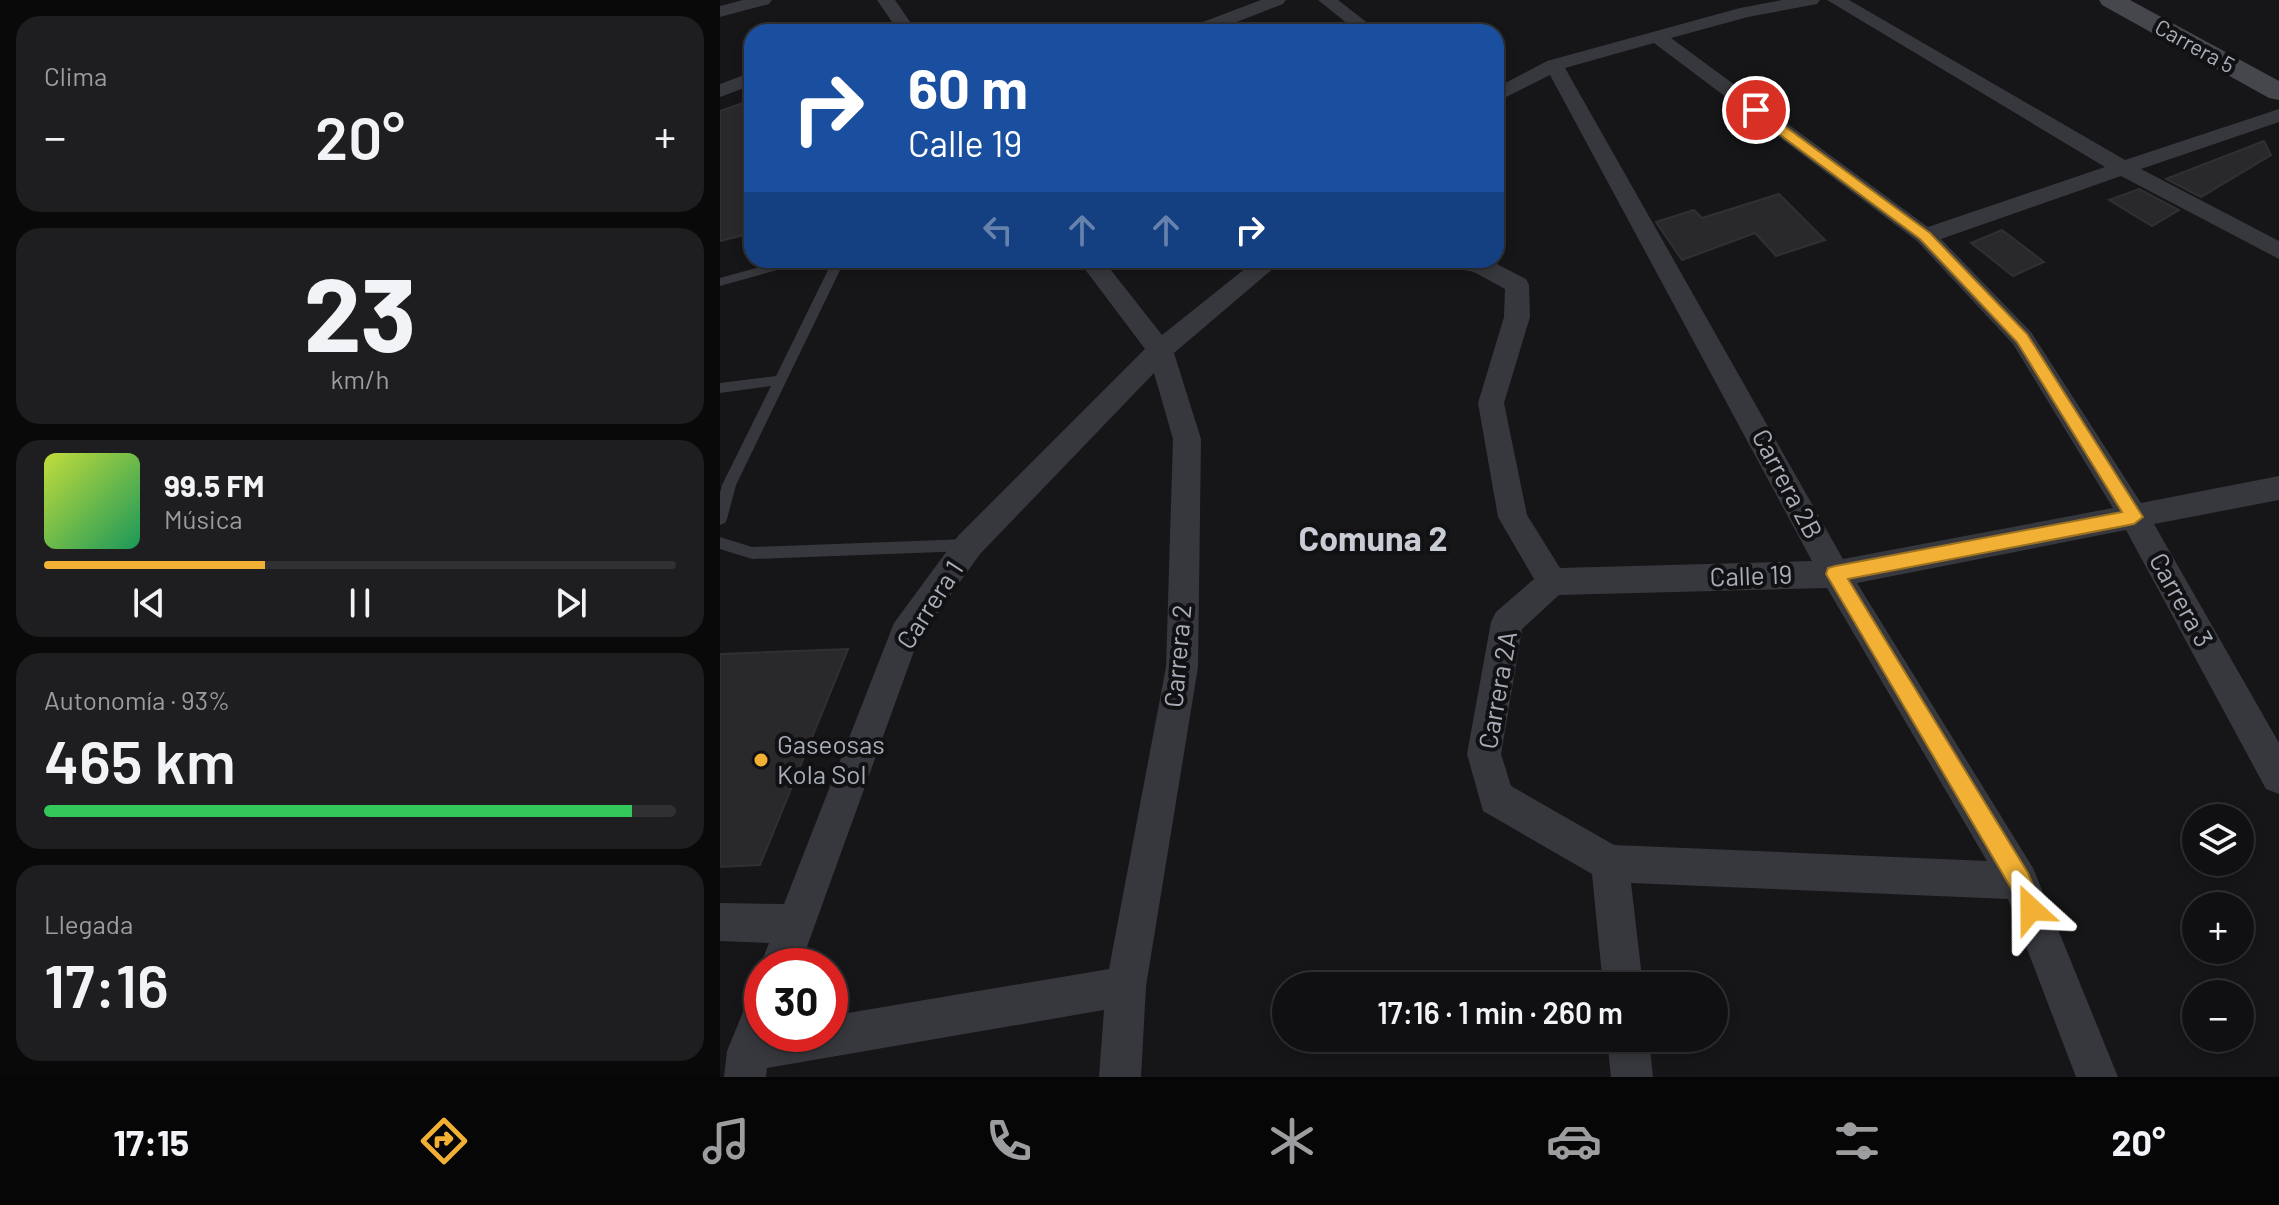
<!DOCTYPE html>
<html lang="es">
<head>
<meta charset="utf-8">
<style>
	body { margin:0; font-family:Barlow,sans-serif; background:#1e1e20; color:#f1f3f6; height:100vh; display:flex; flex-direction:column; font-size:30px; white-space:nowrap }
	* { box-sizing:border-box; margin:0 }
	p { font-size:26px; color:#9c9d9f }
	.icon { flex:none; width:44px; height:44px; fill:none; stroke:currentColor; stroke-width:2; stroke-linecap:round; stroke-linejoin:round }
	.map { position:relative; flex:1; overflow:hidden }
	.sheet { display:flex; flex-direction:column; gap:16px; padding:16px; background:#09090a; width:720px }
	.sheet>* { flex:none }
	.guide { position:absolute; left:24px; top:24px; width:760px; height:244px; border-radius:24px; box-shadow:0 4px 12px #0003,0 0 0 2px #303032; background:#1a4fa0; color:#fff; overflow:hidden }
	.fabs { position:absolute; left:1462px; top:804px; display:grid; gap:16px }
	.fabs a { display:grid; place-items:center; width:72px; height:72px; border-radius:50%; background:#101012; box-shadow:0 4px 12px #0003,0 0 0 2px #303032; font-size:40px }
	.speed { position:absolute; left:24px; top:948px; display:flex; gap:16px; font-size:40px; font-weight:700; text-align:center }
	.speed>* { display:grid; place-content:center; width:104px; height:104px; border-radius:50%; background:#101012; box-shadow:0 4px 12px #0003,0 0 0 2px #303032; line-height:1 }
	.speed .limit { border:12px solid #d22; background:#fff; color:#111 }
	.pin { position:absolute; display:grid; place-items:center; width:68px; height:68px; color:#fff; margin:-34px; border:4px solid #fff; border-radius:50%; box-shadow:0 2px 8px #0007 }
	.me { position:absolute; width:88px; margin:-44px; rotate:336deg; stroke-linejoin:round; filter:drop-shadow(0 0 6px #0008) }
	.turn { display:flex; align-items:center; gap:28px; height:168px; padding:0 32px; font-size:36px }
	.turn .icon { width:104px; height:104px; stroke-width:2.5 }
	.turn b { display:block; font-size:56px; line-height:68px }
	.lanes { display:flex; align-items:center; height:76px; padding:0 32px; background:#0003; justify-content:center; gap:40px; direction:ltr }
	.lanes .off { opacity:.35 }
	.big { font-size:60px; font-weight:600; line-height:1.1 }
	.sheet .widget { flex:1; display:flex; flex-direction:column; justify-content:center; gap:12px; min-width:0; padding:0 28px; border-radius:24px; background:#1e1e20 }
	.sheet .dial { align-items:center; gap:0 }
	.dial b { font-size:104px; line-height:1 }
	.song { display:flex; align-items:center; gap:24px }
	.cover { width:96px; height:96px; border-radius:12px; background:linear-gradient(135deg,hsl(70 70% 55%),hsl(150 70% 35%)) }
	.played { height:8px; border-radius:4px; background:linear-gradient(90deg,#f2b134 35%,#303032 35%) }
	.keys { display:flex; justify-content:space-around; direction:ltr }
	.heat { display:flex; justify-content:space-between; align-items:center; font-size:44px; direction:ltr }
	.charge { height:12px; border-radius:6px; background:linear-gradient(90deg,#34c759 93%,#303032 0) }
	.trip { position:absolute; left:552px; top:972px; width:456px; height:80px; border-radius:40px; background:#101012; box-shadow:0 4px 12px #0003,0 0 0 2px #303032; font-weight:600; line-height:80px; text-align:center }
	.tabs { display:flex; height:128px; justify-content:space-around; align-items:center; background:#060607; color:#9c9d9f }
	.tabs .icon { width:56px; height:56px }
	.tabs .on { color:#f2b134 }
	.tabs b { font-size:36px; color:#f1f3f6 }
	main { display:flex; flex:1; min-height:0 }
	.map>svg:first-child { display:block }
	.building { fill:#29292c; stroke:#303034; stroke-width:2 }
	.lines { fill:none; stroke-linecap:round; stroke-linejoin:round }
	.lane { fill:#37383d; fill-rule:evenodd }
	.street { fill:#37383d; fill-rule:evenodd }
	.secondary { fill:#45474d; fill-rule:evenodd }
	.route { fill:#f2b134; stroke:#9d7322; stroke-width:2 }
	.poi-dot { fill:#f2b134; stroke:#111113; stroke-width:3 }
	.labels { text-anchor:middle; stroke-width:8; stroke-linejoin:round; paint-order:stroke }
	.far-street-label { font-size:22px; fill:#a8adb8; stroke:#111113 }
	.street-label { font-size:26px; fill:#a8adb8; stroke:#111113 }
	.poi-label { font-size:26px; fill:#a8adb8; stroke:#111113; text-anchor:start }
	.district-label { font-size:34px; font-weight:bold; fill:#c9ccd4; stroke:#111113 }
</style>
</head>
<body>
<main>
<section class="sheet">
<div class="widget"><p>Clima</p>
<div class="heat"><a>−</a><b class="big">20°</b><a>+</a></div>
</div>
<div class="widget dial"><b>23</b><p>km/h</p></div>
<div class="widget">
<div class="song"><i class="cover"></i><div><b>99.5 FM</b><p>Música</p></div></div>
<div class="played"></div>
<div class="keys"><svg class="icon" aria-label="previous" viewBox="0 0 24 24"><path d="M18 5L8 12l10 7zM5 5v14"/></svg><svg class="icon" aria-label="pause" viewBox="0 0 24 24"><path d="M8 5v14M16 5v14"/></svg><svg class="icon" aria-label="next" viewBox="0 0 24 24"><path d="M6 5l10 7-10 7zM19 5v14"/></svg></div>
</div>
<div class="widget"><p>Autonomía · 93%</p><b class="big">465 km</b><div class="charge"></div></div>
<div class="widget"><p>Llegada</p><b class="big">17:16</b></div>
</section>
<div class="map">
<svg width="1559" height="1077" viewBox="0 0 1559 1077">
	<rect width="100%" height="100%" fill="#161618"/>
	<g class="building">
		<path d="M32,100V233L0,241V111Z"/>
		<path d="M1544,141L1551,155L1481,197L1446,179Z"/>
		<path d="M1419,189L1459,210L1432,226L1389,200Z"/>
		<path d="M1059,194L1105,240L1056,256L1035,233L962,260L936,222L974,210L982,218Z"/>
		<path d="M1282,230L1324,262L1293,276L1251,243Z"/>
		<path d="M128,649L40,865L0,867V654Z"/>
	</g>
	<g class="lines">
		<g class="lane">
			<path d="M65,260H84L82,263L0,286V278Z"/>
			<path d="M108,260H120L123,264L16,485L7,519L5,523L0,525V493L2,485L51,386L0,393V383L56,376L111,264Z"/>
			<path d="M0,537L32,547L248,539L253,541L255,545L253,549L248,551L32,559L0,549Z"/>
		</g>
		<g class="street">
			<path d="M23,0H52L49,4L0,17V6Z"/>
			<path d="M157,0H175L197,32H179Z"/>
			<path d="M541,0H566L563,4L491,32H465L467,28Z"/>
			<path d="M598,0H618L659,32H638Z"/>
			<path d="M1062,0H1100L1097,4L1028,17L951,38L1208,227L1385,167L1107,0H1129L1405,160L1559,109V122L1421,169L1559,241V259L1401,176L1221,239L1311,332L1421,503L1559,476V500L1434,524L1559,743V794L1546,789L1406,530L1137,583L1313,868L1398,1077H1356L1288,899L911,883L923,986H883L872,874L763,811L747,754L771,622L776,612L814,579L778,517L758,403L784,317L785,289L754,272L725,266L721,260H769L806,279L809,285L810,317L784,403L807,515L840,568L1092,561L830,75L776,102V88L827,61L1020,8ZM934,43L1197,241L1293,344L1393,508L1123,559L845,68ZM1107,588L1267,861L894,845L791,786L781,754L802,629L839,595Z"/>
			<path d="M32,72V85L0,97V84Z"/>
			<path d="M358,260H383L442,335L536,260H563L454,353L481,439L478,667L426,986L421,1077H379L384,1010L47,1068L46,1077H4L7,1051L28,1000L42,994V1034H110V1016L389,969L446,667L453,439L434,373L260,554L198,640L80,966H42V970L40,966L49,943L0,941V903L64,904L174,623L238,536L425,349Z"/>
			<path d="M887,1038H929L933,1077H891Z"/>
		</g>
		<path class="secondary" d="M1379,0H1410L1559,81V100L1549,98L1382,5Z"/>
	</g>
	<path class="route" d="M1031,108H1040L1210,233L1307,334L1423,517L1414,524L1128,579L1308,873L1323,909L1319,917L1311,920L1303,917L1291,888L1106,574L1108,568L1115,566L1402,512L1297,342L1200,239L1031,113Z"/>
	<circle class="poi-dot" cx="41" cy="760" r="8"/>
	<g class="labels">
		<g class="far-street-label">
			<text transform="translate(1475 46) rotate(29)" y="8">Carrera 5</text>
		</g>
		<g class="street-label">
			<text transform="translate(1067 484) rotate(62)" y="9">Carrera 2B</text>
			<text transform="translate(1031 576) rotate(-2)" y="9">Calle 19</text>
			<text transform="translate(1461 600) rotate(61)" y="9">Carrera 3</text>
			<text transform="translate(210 605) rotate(-57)" y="9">Carrera 1</text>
			<text transform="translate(458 656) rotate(-85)" y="9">Carrera 2</text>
			<text transform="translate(778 690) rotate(-80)" y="9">Carrera 2A</text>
		</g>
		<g class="poi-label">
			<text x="57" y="754">Gaseosas<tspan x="57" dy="30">Kola Sol</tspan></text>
		</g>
		<g class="district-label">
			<text x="653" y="551">Comuna 2</text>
		</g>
	</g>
</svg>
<div class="fabs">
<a><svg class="icon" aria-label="layers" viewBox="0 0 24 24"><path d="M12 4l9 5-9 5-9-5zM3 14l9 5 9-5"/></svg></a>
<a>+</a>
<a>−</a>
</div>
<div class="speed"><div class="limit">30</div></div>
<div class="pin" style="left:1036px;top:110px;background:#d93025"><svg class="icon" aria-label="arrive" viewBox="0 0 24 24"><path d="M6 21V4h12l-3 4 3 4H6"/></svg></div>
<svg class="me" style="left:1311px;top:909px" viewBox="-20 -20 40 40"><path d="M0-17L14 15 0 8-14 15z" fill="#f2b134" stroke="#fff" stroke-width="4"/></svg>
<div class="trip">17:16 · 1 min · 260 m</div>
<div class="guide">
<div class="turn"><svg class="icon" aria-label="right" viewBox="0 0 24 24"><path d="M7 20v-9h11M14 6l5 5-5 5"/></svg><div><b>60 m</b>Calle 19</div></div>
<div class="lanes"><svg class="icon off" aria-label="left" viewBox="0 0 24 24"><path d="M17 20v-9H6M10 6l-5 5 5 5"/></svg><svg class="icon off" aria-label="ahead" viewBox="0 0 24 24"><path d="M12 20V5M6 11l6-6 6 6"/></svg><svg class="icon off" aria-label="ahead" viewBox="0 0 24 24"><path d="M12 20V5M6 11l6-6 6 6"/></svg><svg class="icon" aria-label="right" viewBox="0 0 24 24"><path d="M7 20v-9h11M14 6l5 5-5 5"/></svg></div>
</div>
</div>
</main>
<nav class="tabs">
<b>17:15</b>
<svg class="icon on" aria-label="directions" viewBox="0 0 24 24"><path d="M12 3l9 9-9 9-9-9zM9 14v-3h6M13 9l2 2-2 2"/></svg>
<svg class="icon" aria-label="music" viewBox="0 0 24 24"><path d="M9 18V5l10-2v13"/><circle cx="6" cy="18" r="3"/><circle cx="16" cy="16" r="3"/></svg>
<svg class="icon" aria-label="phone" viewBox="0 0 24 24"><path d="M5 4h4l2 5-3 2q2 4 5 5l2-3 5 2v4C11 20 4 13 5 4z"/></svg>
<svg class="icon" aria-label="climate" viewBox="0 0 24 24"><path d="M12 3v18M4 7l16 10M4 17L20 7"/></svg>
<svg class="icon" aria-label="car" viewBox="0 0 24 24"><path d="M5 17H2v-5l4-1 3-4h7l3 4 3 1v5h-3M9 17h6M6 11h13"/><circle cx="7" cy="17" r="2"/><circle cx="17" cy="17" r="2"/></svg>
<svg class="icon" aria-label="filters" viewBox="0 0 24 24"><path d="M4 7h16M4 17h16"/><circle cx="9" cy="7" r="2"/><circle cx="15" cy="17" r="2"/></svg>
<b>20°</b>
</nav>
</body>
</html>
